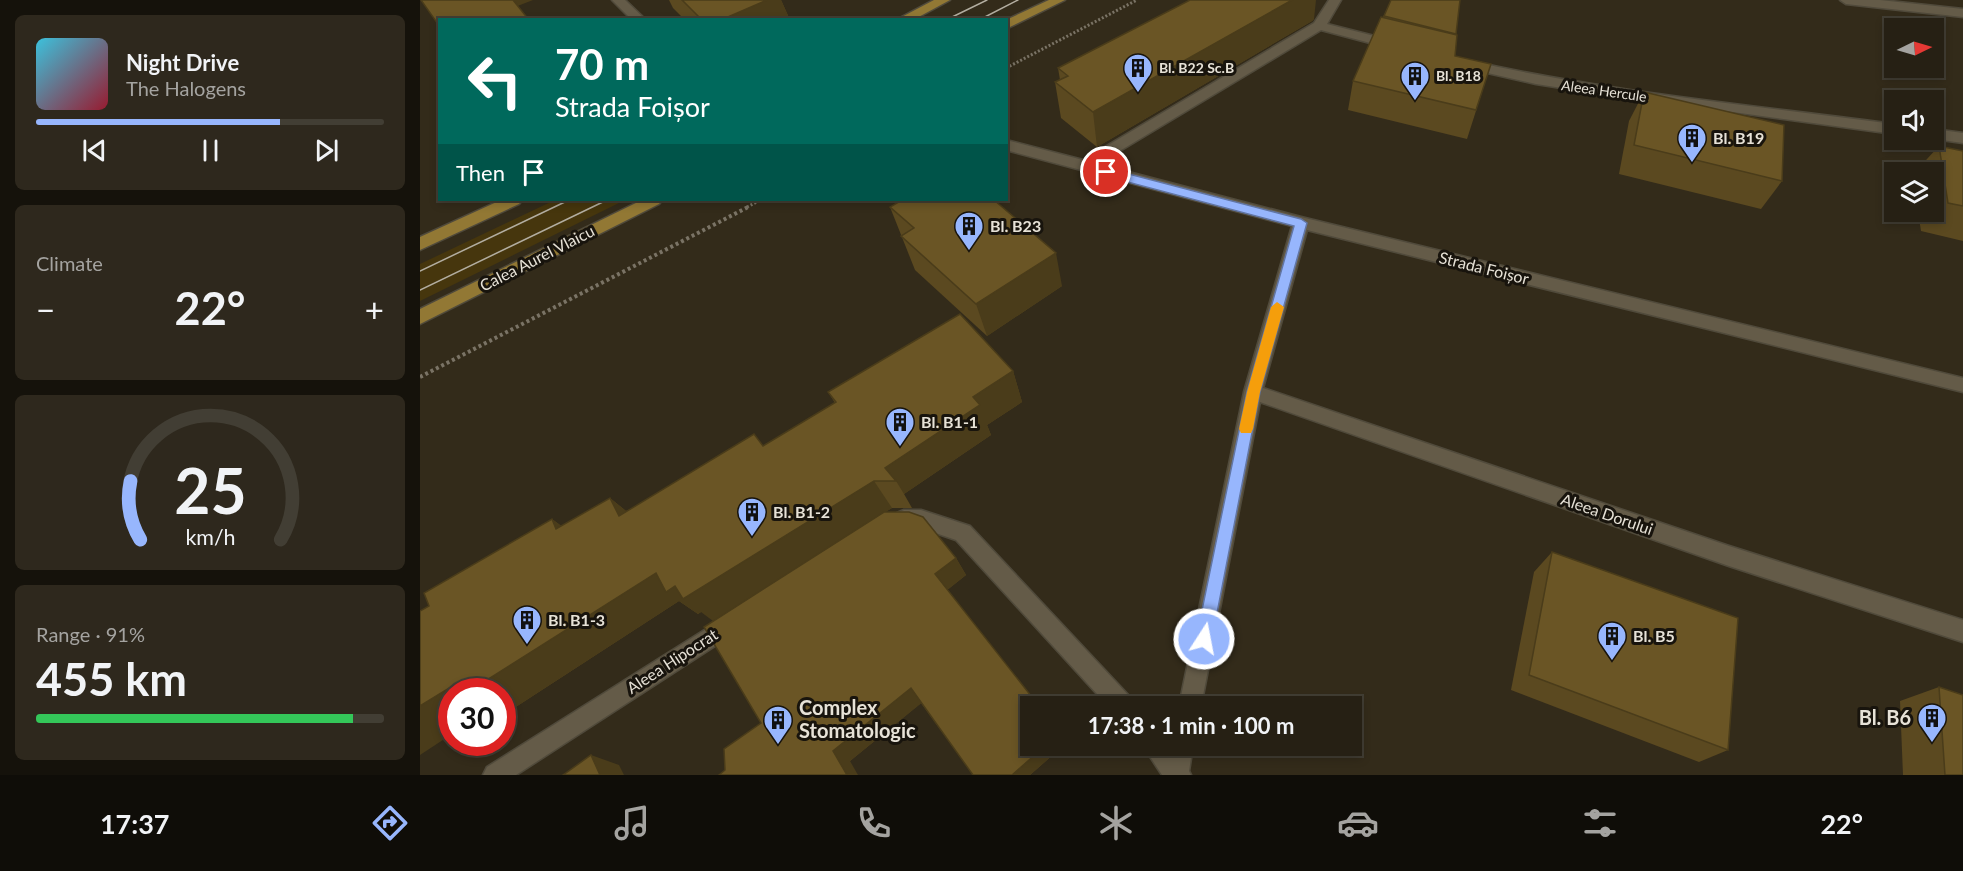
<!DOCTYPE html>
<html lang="en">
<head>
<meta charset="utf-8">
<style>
	body { margin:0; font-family:Lato,sans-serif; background:#2e281d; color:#f1f3f6; height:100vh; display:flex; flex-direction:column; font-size:22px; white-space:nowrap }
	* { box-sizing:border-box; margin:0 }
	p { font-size:20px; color:#a4a3a0 }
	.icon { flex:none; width:33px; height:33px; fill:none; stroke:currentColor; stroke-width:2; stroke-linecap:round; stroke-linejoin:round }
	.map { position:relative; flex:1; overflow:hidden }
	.drawer { display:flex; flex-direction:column; gap:15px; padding:15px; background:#15120b; width:420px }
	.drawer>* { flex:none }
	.hud { position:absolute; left:18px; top:18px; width:570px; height:183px; border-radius:0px; box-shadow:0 3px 9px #0003,0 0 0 2px #423e34; background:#00695c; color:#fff; overflow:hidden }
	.needle { width:39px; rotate:85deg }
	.tools { position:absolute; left:1464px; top:18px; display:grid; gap:12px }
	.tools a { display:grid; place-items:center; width:60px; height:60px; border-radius:0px; background:#262014; box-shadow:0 3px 9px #0003,0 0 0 2px #423e34; font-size:30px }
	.speed { position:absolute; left:18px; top:678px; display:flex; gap:12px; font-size:30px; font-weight:700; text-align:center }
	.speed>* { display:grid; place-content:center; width:78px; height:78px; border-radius:50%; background:#262014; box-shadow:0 3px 9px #0003,0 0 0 2px #423e34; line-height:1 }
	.speed .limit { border:9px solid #d22; background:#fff; color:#111 }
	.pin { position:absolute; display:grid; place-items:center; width:51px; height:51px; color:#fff; margin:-26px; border:3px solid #fff; border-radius:50%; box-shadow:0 2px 6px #0007 }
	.me { position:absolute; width:66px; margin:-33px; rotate:11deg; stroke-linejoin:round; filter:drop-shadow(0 0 4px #0008) }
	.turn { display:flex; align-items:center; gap:21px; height:126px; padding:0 18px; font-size:27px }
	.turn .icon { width:78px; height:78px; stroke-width:2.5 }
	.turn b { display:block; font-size:42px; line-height:51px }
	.then { display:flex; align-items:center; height:57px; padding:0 18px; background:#0003; gap:12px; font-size:22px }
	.big { font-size:45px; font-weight:700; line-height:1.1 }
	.drawer .card { flex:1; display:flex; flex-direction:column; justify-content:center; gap:9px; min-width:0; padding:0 21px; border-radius:9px; background:#2e281d }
	.drawer .dial { align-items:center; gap:0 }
	.dial svg { height:156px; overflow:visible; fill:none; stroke:#423e34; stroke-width:7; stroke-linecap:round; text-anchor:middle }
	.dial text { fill:#f1f3f6; stroke:none }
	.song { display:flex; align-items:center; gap:18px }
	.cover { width:72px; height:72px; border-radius:9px; background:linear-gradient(135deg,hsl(190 70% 55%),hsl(350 70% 35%)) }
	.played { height:6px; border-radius:3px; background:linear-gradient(90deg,#97b6fd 70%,#423e34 70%) }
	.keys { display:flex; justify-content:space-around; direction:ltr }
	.heat { display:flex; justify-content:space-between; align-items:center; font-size:33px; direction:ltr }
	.charge { height:9px; border-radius:4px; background:linear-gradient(90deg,#34c759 91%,#423e34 0) }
	.trip { position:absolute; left:600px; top:696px; width:342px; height:60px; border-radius:0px; background:#262014; box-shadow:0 3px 9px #0003,0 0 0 2px #423e34; font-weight:700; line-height:60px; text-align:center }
	.tabs { display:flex; height:96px; justify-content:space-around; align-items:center; background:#0f0d08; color:#a4a3a0 }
	.tabs .icon { width:42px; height:42px }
	.tabs .on { color:#97b6fd }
	.tabs b { font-size:27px; color:#f1f3f6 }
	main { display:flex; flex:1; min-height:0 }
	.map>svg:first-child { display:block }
	.green { fill:#46360d }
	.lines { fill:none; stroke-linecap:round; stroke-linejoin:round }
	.minor-casing { stroke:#504a3b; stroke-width:3 }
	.major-casing { stroke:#504a3b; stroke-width:3 }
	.path-far1 { stroke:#7a7365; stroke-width:3; stroke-dasharray:2 2; stroke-linecap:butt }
	.path { stroke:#7a7365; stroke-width:4; stroke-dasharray:3 3; stroke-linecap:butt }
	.minor { fill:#645b48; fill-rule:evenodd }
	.major { fill:#927834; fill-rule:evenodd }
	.tram { stroke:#b3aea1; stroke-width:1.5 }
	.wall { fill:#5b4920 }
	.shaded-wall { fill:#4a3c1a }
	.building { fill:#6a5525; stroke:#4a3c1a; stroke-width:1.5 }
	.route { fill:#97b6fd; stroke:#6276a4; stroke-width:1.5 }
	.slow { fill:#f59e0b }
	.labels { text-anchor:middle; stroke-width:6; stroke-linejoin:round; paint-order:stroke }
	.far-poi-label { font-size:14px; font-weight:bold; fill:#e7e2d7; stroke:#18140d; text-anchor:start }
	.far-street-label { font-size:14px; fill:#e7e2d7; stroke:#18140d }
	.poi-label { font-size:16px; font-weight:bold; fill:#e7e2d7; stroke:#18140d; text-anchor:start }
	.street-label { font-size:16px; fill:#e7e2d7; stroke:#18140d }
	.near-poi-label { font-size:20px; font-weight:bold; fill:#e7e2d7; stroke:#18140d; text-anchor:start }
</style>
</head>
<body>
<main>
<section class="drawer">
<div class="card">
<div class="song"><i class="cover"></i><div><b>Night Drive</b><p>The Halogens</p></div></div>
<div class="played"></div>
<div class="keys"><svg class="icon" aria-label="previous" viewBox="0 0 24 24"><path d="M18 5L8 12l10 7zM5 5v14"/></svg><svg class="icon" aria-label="pause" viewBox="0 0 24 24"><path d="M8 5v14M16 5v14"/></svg><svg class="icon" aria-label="next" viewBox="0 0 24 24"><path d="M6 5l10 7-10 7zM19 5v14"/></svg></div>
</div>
<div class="card"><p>Climate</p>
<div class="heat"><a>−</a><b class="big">22°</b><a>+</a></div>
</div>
<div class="card dial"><svg viewBox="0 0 100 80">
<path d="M14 69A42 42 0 1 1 86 69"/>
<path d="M14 69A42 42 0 0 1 9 39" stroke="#97b6fd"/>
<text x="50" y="56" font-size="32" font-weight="700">25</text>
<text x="50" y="72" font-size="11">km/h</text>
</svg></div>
<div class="card"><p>Range · 91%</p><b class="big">455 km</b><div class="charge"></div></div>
</section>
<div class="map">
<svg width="1543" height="775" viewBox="0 0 1543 775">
	<rect width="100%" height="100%" fill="#332b1a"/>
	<path class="green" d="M135,200H205L0,301V264Z"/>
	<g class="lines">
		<g class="minor-casing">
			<g id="minor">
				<path d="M192,0H205L226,20H212Z"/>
				<path d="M909,0H921L907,24L978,42L980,45L973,49L901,30L678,164L881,217L1543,378V392L887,230L843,388L1309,546L1543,620V642L1309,566L840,402L781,706H759L824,392L872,226L586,150V140L663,160L894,23Z"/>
				<path d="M1420,0H1460L1543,9V17L1426,4Z"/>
				<path d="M1046,60C1187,92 1331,105 1474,124V134L1174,93L1116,84L1041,67L1039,64L1041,61Z"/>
				<path d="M1514,129L1543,133V143L1514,139Z"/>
				<path d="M484,510H501L550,526L711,698L714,706H688L536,540L501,528H484L477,525L474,519L477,513Z"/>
				<path d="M310,614L318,617L321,624L318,631L96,775H63L67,767Z"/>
				<path d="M723,746H773L769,771L771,775H742Z"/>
			</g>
		</g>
		<g class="major-casing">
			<g id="major">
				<path d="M514,0H530L493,20H476Z"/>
				<path d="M629,0H645L586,29V20Z"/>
				<path d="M81,200H102L99,204L0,250V237Z"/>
				<path d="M222,200H242L239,204L0,324V309Z"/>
			</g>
		</g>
		<g class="path-far1">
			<path d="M586,68L717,0"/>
			<path d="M327,207L341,200"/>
		</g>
		<path class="path" d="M0,377L330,206"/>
		<use href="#minor" class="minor"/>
		<use href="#major" class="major"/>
		<g class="tram">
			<path d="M526,20L567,0"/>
			<path d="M559,20L598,0"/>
			<path d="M0,271L149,200"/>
			<path d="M0,290L187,200"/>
		</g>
	</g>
	<g class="wall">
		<path d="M249,0H361L370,20H265L253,8Z"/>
		<path d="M971,0H1040L1035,35V56L1071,64L1047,139L928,110L933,81Z"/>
		<path d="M894,19L892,21L677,147L641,118L635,82L640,80L638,68Z"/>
		<path d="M1224,92L1362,181L1341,209L1199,174L1209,121Z"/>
		<path d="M1519,146L1543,151V241L1501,231L1498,212H1514V172H1495Z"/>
		<path d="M470,207L642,286L567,336L495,270Z"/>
		<path d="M593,371L602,402L567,425L571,435L484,494L492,508H472L465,512L536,558L546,575L527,590L643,746L610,775H553L501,703L430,761L305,770L341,723L329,598L281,612L278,614L259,601L85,714L82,713V692L9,606L132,519L141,526L190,498L206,511L344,446L415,403L408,392Z"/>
		<path d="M1132,552L1308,750L1279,762L1091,690L1114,572Z"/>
		<path d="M1519,687L1543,775H1483L1480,701Z"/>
	</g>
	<g class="shaded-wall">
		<path d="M90,0H113L95,7Z"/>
		<path d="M347,0H361L370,20H301Z"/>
		<path d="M872,0H896L894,19L892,21L677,147L673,112Z"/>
		<path d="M636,253L642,286L567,336L556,304Z"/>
		<path d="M593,371L602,402L567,425L571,435L484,494L476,481L465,468L553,397Z"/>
		<path d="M454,481L472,508L293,621L281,612L278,614L259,601L85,714L82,713V692H32V734L0,755V706L34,685L236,573Z"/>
		<path d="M190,498L222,524L199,516Z"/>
		<path d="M132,519L168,545L136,529Z"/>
		<path d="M536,558L546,575L526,591L515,574Z"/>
		<path d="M491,688L504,701L430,761L438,775H427L413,751Z"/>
		<path d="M625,746H643L610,775H592Z"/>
		<path d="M171,755L199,765L204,775H180Z"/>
	</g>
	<g class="building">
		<path d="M1,0H93L109,20H20V27Z"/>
		<path d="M262,0H347L301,20H282Z"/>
		<path d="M770,0H872L673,112L635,82L648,76L638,68Z"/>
		<path d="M971,0H1040L1036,34L964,16Z"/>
		<path d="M961,17L1037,35L1035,56L1071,64L1056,110L933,81Z"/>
		<path d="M1224,92L1364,125L1362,181L1214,145Z"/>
		<path d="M1519,146L1543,151V206L1528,203Z"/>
		<path d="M482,200H574L636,253L556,304L481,236L494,228L470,207Z"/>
		<path d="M540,314L593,371L553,397L560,405L465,468L476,481H454L263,599L255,586L246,592L236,573L48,692H37L34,685L0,706V611L9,606L4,593L132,519L136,529L190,498L199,516L334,434L343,446L416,402L408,392Z"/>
		<path d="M464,512H489L503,517L536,558L515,574L619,706H610V746H625L592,775H553L491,688L413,751L427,775H299L305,770L304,749L341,723L284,627Z"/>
		<path d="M1132,552L1318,618L1308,750L1109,675Z"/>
		<path d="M1519,687L1543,695V775H1525Z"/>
		<path d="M171,755L180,775H143Z"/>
	</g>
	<path class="route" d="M686,168L881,219L887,223L840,392L792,639L790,645L784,647L778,645L776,639L827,392L874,226L681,175L680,172Z"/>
	<path class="slow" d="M857,302L864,307L840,392L833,429L831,433H821L819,429L827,392L851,307Z"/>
	<defs>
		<g id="building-pin" transform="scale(1.5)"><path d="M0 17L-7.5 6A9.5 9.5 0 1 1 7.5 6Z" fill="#97b6fd" stroke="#18140d"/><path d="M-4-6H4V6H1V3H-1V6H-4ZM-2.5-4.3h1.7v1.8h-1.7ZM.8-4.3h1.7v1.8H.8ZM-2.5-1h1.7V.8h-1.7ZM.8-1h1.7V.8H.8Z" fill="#111"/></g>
	</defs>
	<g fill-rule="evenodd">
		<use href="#building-pin" x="718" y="68"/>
		<use href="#building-pin" x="995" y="76"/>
		<use href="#building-pin" x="1272" y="138"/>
		<use href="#building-pin" x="549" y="226"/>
		<use href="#building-pin" x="480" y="422"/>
		<use href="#building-pin" x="332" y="512"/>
		<use href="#building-pin" x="107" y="620"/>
		<use href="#building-pin" x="1192" y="636"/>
		<use href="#building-pin" x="1512" y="718"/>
		<use href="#building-pin" x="358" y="720"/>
	</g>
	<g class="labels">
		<g class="far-poi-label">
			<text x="739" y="73">Bl. B22 Sc.B</text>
			<text x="1016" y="81">Bl. B18</text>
		</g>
		<g class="far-street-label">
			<text transform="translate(1184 91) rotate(8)" y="5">Aleea Hercule</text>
		</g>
		<g class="poi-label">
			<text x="1293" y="144">Bl. B19</text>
			<text x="570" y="232">Bl. B23</text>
			<text x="501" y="428">Bl. B1-1</text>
			<text x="353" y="518">Bl. B1-2</text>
			<text x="128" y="626">Bl. B1-3</text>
			<text x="1213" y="642">Bl. B5</text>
		</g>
		<g class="street-label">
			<text transform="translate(117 258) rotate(-27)" y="6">Calea Aurel Vlaicu</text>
			<text transform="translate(1064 268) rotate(14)" y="6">Strada Foișor</text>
			<text transform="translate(1187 514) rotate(19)" y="6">Aleea Dorului</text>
			<text transform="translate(252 661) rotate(-33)" y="6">Aleea Hipocrat</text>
		</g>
		<g class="near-poi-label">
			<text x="379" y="715">Complex<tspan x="379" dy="23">Stomatologic</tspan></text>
			<text x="1491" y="725" text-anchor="end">Bl. B6</text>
		</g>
	</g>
</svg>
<div class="tools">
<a><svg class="needle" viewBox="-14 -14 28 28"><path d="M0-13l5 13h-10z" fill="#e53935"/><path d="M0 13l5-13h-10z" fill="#a4a3a0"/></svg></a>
<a><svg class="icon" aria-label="sound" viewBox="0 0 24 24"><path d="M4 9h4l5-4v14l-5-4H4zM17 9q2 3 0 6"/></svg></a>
<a><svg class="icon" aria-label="layers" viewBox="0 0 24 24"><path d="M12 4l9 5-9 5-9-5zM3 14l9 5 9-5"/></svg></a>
</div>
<div class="speed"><div class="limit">30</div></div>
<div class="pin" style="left:686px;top:172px;background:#d93025"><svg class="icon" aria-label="arrive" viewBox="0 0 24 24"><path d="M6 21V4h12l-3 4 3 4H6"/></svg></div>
<svg class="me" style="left:784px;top:639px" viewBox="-20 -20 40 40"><circle r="17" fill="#97b6fd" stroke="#fff" stroke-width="3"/><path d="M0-11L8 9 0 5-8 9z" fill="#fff"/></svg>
<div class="trip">17:38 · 1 min · 100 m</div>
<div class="hud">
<div class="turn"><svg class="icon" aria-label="left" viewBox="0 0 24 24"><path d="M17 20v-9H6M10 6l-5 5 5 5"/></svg><div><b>70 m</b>Strada Foișor</div></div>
<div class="then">Then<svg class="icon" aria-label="arrive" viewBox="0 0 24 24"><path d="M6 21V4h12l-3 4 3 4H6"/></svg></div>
</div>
</div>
</main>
<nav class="tabs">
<b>17:37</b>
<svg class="icon on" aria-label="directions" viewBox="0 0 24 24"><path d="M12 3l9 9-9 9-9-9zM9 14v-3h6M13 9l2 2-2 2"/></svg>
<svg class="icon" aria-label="music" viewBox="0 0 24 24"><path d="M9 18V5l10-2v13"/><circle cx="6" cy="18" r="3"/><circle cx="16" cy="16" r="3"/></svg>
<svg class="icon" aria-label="phone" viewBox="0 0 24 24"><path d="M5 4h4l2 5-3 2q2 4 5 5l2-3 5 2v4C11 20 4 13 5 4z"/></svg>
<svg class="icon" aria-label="climate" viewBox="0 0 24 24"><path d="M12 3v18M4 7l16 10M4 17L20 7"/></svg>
<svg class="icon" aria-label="car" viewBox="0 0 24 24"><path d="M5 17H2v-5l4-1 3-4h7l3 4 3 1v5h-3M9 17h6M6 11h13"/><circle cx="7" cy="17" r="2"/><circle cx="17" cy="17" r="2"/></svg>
<svg class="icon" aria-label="filters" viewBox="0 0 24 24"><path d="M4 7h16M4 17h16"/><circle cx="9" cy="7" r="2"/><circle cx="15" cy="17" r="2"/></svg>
<b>22°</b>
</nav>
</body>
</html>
